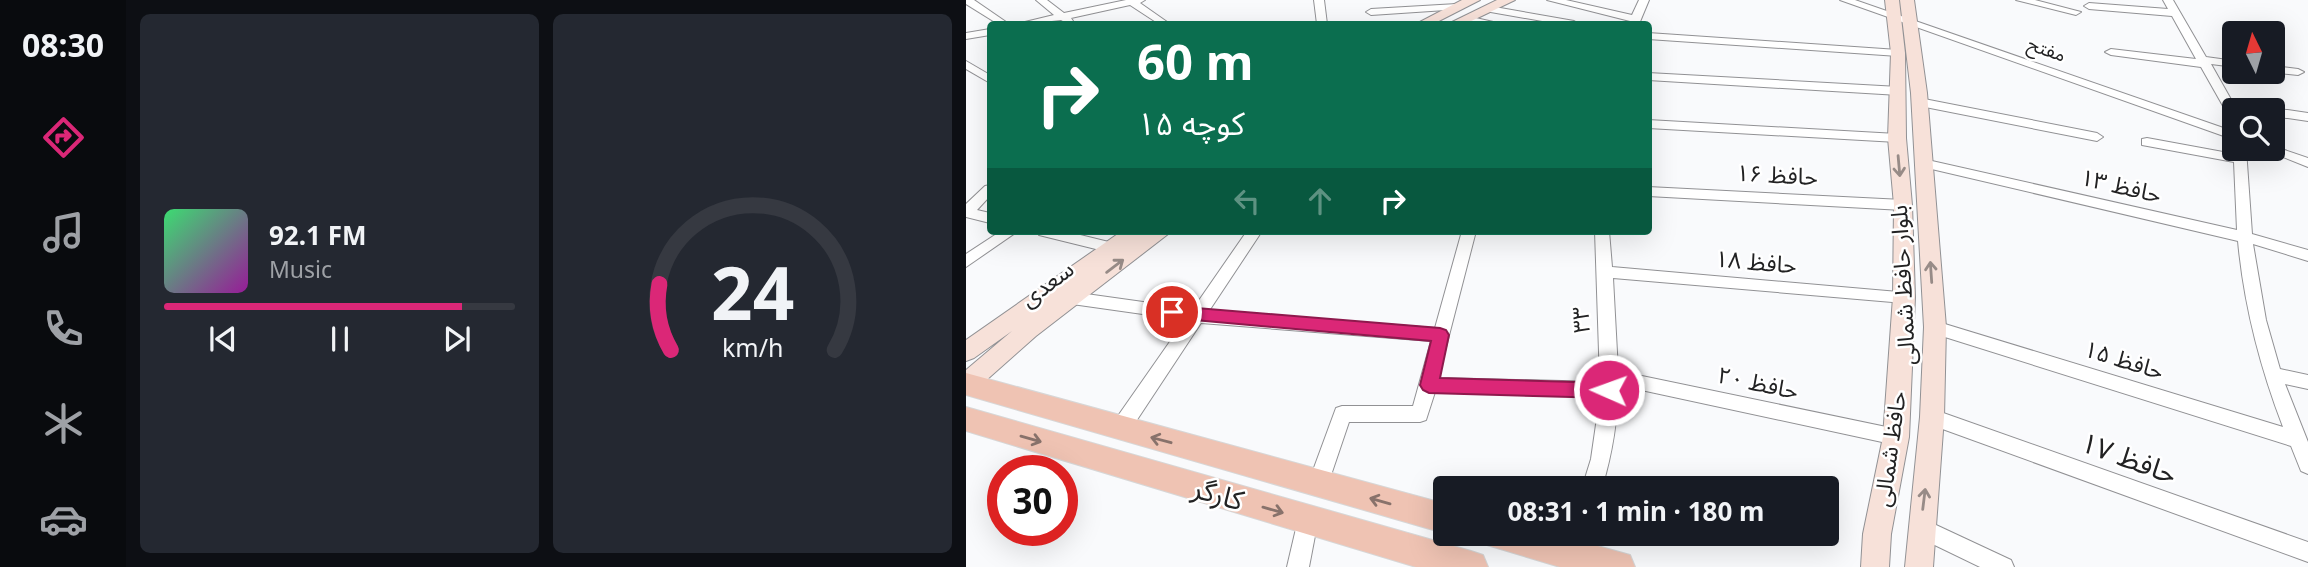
<!DOCTYPE html>
<html lang="en">
<head>
<meta charset="utf-8">
<style>
	body { margin:0; font-family:"Noto Sans","Noto Sans Arabic",sans-serif; background:#242831; color:#f1f3f6; height:100vh; display:flex; flex-direction:column; font-size:26px; white-space:nowrap }
	* { box-sizing:border-box; margin:0 }
	p { font-size:23px; color:#9ea1a6 }
	.icon { flex:none; width:38px; height:38px; fill:none; stroke:currentColor; stroke-width:2; stroke-linecap:round; stroke-linejoin:round }
	.map { position:relative; flex:1; overflow:hidden }
	.side { display:flex; flex-direction:column; gap:14px; padding:14px; background:#0d0f14; width:840px }
	.side>* { flex:none }
	.guide { position:absolute; left:21px; top:21px; width:665px; height:214px; border-radius:7px; box-shadow:0 7px 28px #0002; background:#0b6e4f; color:#fff; overflow:hidden }
	.needle { width:46px; rotate:355deg }
	.controls { position:absolute; left:1256px; top:21px; display:grid; gap:14px }
	.controls a { display:grid; place-items:center; width:63px; height:63px; border-radius:7px; background:#171b24; box-shadow:0 7px 28px #0002; font-size:35px }
	.speed { position:absolute; left:21px; top:455px; display:flex; gap:14px; font-size:35px; font-weight:700; text-align:center }
	.speed>* { display:grid; place-content:center; width:91px; height:91px; border-radius:50%; background:#171b24; box-shadow:0 7px 28px #0002; line-height:1 }
	.speed .limit { border:10px solid #d22; background:#fff; color:#111 }
	.pin { position:absolute; display:grid; place-items:center; width:60px; height:60px; color:#fff; margin:-30px; border:4px solid #fff; border-radius:50%; box-shadow:0 2px 7px #0007 }
	.me { position:absolute; width:77px; margin:-38px; rotate:272deg; stroke-linejoin:round; filter:drop-shadow(0 0 5px #0008) }
	.turn { display:flex; align-items:center; gap:24px; height:147px; padding:0 35px; font-size:32px }
	.turn .icon { width:91px; height:91px; stroke-width:2.5 }
	.turn b { display:block; font-size:49px; line-height:60px }
	.lanes { display:flex; align-items:center; height:66px; padding:0 35px; background:#0003; justify-content:center; gap:35px; direction:ltr }
	.lanes .off { opacity:.35 }
	.side .widget { flex:1; display:flex; flex-direction:column; justify-content:center; gap:10px; min-width:0; padding:0 24px; border-radius:10px; background:#242831 }
	.side .dial { align-items:center; gap:0 }
	.dial svg { height:182px; overflow:visible; fill:none; stroke:#363941; stroke-width:7; stroke-linecap:round; text-anchor:middle }
	.dial text { fill:#f1f3f6; stroke:none }
	.song { display:flex; align-items:center; gap:21px }
	.cover { width:84px; height:84px; border-radius:10px; background:linear-gradient(135deg,hsl(140 70% 55%),hsl(300 70% 35%)) }
	.played { height:7px; border-radius:4px; background:linear-gradient(90deg,#db2777 85%,#363941 85%) }
	.keys { display:flex; justify-content:space-around; direction:ltr }
	.side .tiles { flex:1; display:grid; gap:14px; grid-template-columns:repeat(2,1fr) }
	.trip { position:absolute; left:467px; top:476px; width:406px; height:70px; border-radius:7px; background:#171b24; box-shadow:0 7px 28px #0002; font-weight:700; line-height:70px; text-align:center }
	main { display:flex; flex:1; min-height:0 }
	.tabs { display:flex; flex-direction:column; width:126px; justify-content:space-around; align-items:center; background:#090b0e; color:#9ea1a6 }
	.tabs .icon { width:49px; height:49px }
	.tabs .active { color:#db2777 }
	.tabs b { font-size:32px; color:#f1f3f6 }
	.map>svg:first-child { display:block }
	.lines { fill:none; stroke-linecap:round; stroke-linejoin:round }
	.street-casing { stroke:#919194; stroke-width:2 }
	.secondary-casing { stroke:#919194; stroke-width:2 }
	.primary-casing { stroke:#d7d7d7; stroke-width:2 }
	.street { fill:#fff; fill-rule:evenodd }
	.secondary { fill:#f7e1d9; fill-rule:evenodd }
	.primary { fill:#efc3b3; fill-rule:evenodd }
	.oneway { stroke:#978b87 }
	.oneway2 { stroke:#88726b }
	.route { fill:#db2777; stroke:#8e194d; stroke-width:2 }
	.labels { text-anchor:middle; stroke-width:5; stroke-linejoin:round; paint-order:stroke }
	.far-street-label { font-size:19px; fill:#222223; stroke:#fff }
	.street-label { font-size:23px; fill:#222223; stroke:#fff }
	.near-street-label { font-size:28px; fill:#222223; stroke:#fff }
</style>
</head>
<body>
<main>
<nav class="tabs">
<b>08:30</b>
<svg class="icon active" aria-label="directions" viewBox="0 0 24 24"><path d="M12 3l9 9-9 9-9-9zM9 14v-3h6M13 9l2 2-2 2"/></svg>
<svg class="icon" aria-label="music" viewBox="0 0 24 24"><path d="M9 18V5l10-2v13"/><circle cx="6" cy="18" r="3"/><circle cx="16" cy="16" r="3"/></svg>
<svg class="icon" aria-label="phone" viewBox="0 0 24 24"><path d="M5 4h4l2 5-3 2q2 4 5 5l2-3 5 2v4C11 20 4 13 5 4z"/></svg>
<svg class="icon" aria-label="climate" viewBox="0 0 24 24"><path d="M12 3v18M4 7l16 10M4 17L20 7"/></svg>
<svg class="icon" aria-label="car" viewBox="0 0 24 24"><path d="M5 17H2v-5l4-1 3-4h7l3 4 3 1v5h-3M9 17h6M6 11h13"/><circle cx="7" cy="17" r="2"/><circle cx="17" cy="17" r="2"/></svg>
</nav>
<section class="side">
<div class="tiles">
<div class="widget">
<div class="song"><i class="cover"></i><div><b>92.1 FM</b><p>Music</p></div></div>
<div class="played"></div>
<div class="keys"><svg class="icon" aria-label="previous" viewBox="0 0 24 24"><path d="M18 5L8 12l10 7zM5 5v14"/></svg><svg class="icon" aria-label="pause" viewBox="0 0 24 24"><path d="M8 5v14M16 5v14"/></svg><svg class="icon" aria-label="next" viewBox="0 0 24 24"><path d="M6 5l10 7-10 7zM19 5v14"/></svg></div>
</div>
<div class="widget dial"><svg viewBox="0 0 100 80">
<path d="M14 69A42 42 0 1 1 86 69"/>
<path d="M14 69A42 42 0 0 1 9 40" stroke="#db2777"/>
<text x="50" y="56" font-size="32" font-weight="700">24</text>
<text x="50" y="72" font-size="11">km/h</text>
</svg></div>
</div>
</section>
<div class="map">
<svg width="1342" height="567" viewBox="0 0 1342 567">
	<rect width="100%" height="100%" fill="#f9fafc"/>
	<g class="lines">
		<g class="street-casing">
			<g id="street">
				<path d="M0,0H8L43,24H32L0,4Z"/>
				<path d="M70,0H81L98,13L160,0H179L174,3L204,24H193L164,5L105,18L107,21L102,24L95,20L58,24L59,22L88,15Z"/>
				<path d="M348,0H358L361,24H351Z"/>
				<path d="M581,0H600L666,15L673,0H683L673,24H663L664,21Z"/>
				<path d="M874,0H889L1269,132V140Z"/>
				<path d="M1050,0H1069L1115,12L1110,15Z"/>
				<path d="M1197,0H1207L1240,57L1269,61V67L1245,64L1267,103L1293,106L1299,110H1269V121L1265,120L1235,67L1145,55L1139,52L1145,49L1230,59L1206,16L1123,9L1118,6L1123,3L1202,9Z"/>
				<path d="M491,4L496,7L495,9L405,15L400,12L405,9Z"/>
				<path d="M523,6L608,21L613,24H593L519,11V7Z"/>
				<path d="M501,16L536,24H515L497,21L496,19Z"/>
				<path d="M24,29V35L0,39V33Z"/>
				<path d="M682,33L932,50L938,53L932,56L682,39Z"/>
				<path d="M0,61L24,75V83L0,69Z"/>
				<path d="M1307,66L1332,69L1338,72L1332,75L1304,72H1307Z"/>
				<path d="M682,73L933,87L939,91L933,95L682,80Z"/>
				<path d="M953,98L1131,133L1137,137L1131,141L949,105V99Z"/>
				<path d="M1307,108L1342,113V121L1307,116V110H1302Z"/>
				<path d="M682,120L931,134L937,138L931,142L682,128Z"/>
				<path d="M1181,138L1268,154L1269,147L1280,149L1286,234L1342,250V261L1287,244L1300,320L1314,369L1342,375V389L1319,384L1342,442V474L1335,471L1325,446L963,332L961,327L963,322L969,321L1317,427C1294,367 1278,306 1272,241L957,167L950,163L957,159L1271,230L1268,162L1176,145V139Z"/>
				<path d="M1307,146L1342,158V167L1297,149H1307Z"/>
				<path d="M24,185V196L11,210L24,213V223L0,217V204L19,186Z"/>
				<path d="M682,187L937,200L944,205L937,210L682,196Z"/>
				<path d="M35,231H52L0,267V254Z"/>
				<path d="M71,231H98L151,244L154,248L146,253L73,235Z"/>
				<path d="M281,231H296L243,311L469,328L496,231H510L472,378L634,382L629,231H643L646,267L944,293L946,297L944,301L938,303L647,278L652,371L930,429L937,431L939,437L937,443L930,445L652,385C652,421 646,454 636,488H616L625,459L634,397L469,392L460,420L454,422H383L362,484L359,490L352,493L345,490L342,484L370,408L376,406H447L465,341L235,323L161,435L154,437L147,435L145,429L147,423L219,320L106,304L100,302L98,298L100,294L106,292L227,309Z"/>
				<path d="M966,409L1342,542V562L960,423L957,417L960,411Z"/>
				<path d="M342,510L349,513L352,520L343,567H321L332,520L335,513Z"/>
				<path d="M955,518L1045,560L1048,567H1014L948,535L945,528L948,521Z"/>
			</g>
		</g>
		<g class="secondary-casing">
			<g id="secondary">
				<path d="M496,0H514L467,24H450Z"/>
				<path d="M531,0H549L499,24H482Z"/>
				<path d="M919,0H933L939,53L940,138L946,205L949,297L943,437L925,534L923,567H895L897,534L917,437L927,297L928,205L922,138L925,53Z"/>
				<path d="M934,0H948L961,93L980,327L978,417L967,567H939L954,417L958,327L945,93Z"/>
				<path d="M156,231H180L178,234L183,231H206L70,336L8,391L0,394V370L46,331L8,358L0,361V340Z"/>
			</g>
		</g>
		<g class="primary-casing">
			<g id="primary">
				<path d="M0,373L480,504L481,534L0,395Z"/>
				<path d="M0,407L505,551L517,555L522,567H450L0,431Z"/>
				<path d="M516,534H589L664,555L669,567H594L521,545Z"/>
			</g>
		</g>
		<use href="#street" class="street"/>
		<use href="#secondary" class="secondary"/>
		<use href="#primary" class="primary"/>
	</g>
	<defs><path id="oneway-shaft" d="M-6 0H5M1.5-3L5.5 0L1.5 3" fill="none" stroke-width="1.6" stroke-linecap="round" stroke-linejoin="round" transform="scale(1.75)"/></defs>
	<g class="oneway">
		<use href="#oneway-shaft" transform="translate(933 166) rotate(85)"/>
		<use href="#oneway-shaft" transform="translate(149 266) rotate(-37)"/>
		<use href="#oneway-shaft" transform="translate(965 272) rotate(-94)"/>
		<use href="#oneway-shaft" transform="translate(958 499) rotate(-83)"/>
	</g>
	<g class="oneway2">
		<use href="#oneway-shaft" transform="translate(65 439) rotate(16)"/>
		<use href="#oneway-shaft" transform="translate(195 440) rotate(-165)"/>
		<use href="#oneway-shaft" transform="translate(414 501) rotate(-164)"/>
		<use href="#oneway-shaft" transform="translate(307 510) rotate(16)"/>
	</g>
	<path class="route" d="M206,306L474,328L480,330L483,335L474,378L643,383L650,385L652,390L650,396L643,398L463,393L457,390L454,385L465,341L206,318L197,312Z"/>
	<g class="labels">
		<g class="far-street-label">
			<text transform="translate(1081 49) rotate(19)" y="7">مفتح</text>
		</g>
		<g class="street-label">
			<text transform="translate(811 175) rotate(3)" y="8">حافظ ۱۶</text>
			<text transform="translate(1155 186) rotate(13)" y="8">حافظ ۱۳</text>
			<text transform="translate(790 262) rotate(5)" y="8">حافظ ۱۸</text>
			<text transform="translate(81 284) rotate(-37)" y="8">سعدی</text>
			<text transform="translate(937 285) rotate(-93)" y="8">بلوار حافظ شمالی</text>
			<text transform="translate(615 320) rotate(-93)" y="8">۳۳</text>
			<text transform="translate(1158 360) rotate(17)" y="8">حافظ ۱۵</text>
			<text transform="translate(792 383) rotate(12)" y="8">حافظ ۲۰</text>
			<text transform="translate(924 449) rotate(-82)" y="8">حافظ شمالی</text>
		</g>
		<g class="near-street-label">
			<text transform="translate(1163 458) rotate(20)" y="10">حافظ ۱۷</text>
			<text transform="translate(252 494) rotate(16)" y="10">کارگر</text>
		</g>
	</g>
</svg>
<div class="controls">
<a><svg class="needle" viewBox="-14 -14 28 28"><path d="M0-13l5 13h-10z" fill="#e53935"/><path d="M0 13l5-13h-10z" fill="#9ea1a6"/></svg></a>
<a><svg class="icon" aria-label="search" viewBox="0 0 24 24"><circle cx="10" cy="10" r="6"/><path d="M15 15l6 6"/></svg></a>
</div>
<div class="speed"><div class="limit">30</div></div>
<div class="pin" style="left:206px;top:312px;background:#d93025"><svg class="icon" aria-label="arrive" viewBox="0 0 24 24"><path d="M6 21V4h12l-3 4 3 4H6"/></svg></div>
<svg class="me" style="left:643px;top:390px" viewBox="-20 -20 40 40"><circle r="17" fill="#db2777" stroke="#fff" stroke-width="3"/><path d="M0-11L8 9 0 5-8 9z" fill="#fff"/></svg>
<div class="trip">08:31 · 1 min · 180 m</div>
<div class="guide">
<div class="turn"><svg class="icon" aria-label="right" viewBox="0 0 24 24"><path d="M7 20v-9h11M14 6l5 5-5 5"/></svg><div><b>60 m</b>کوچه ۱۵</div></div>
<div class="lanes"><svg class="icon off" aria-label="left" viewBox="0 0 24 24"><path d="M17 20v-9H6M10 6l-5 5 5 5"/></svg><svg class="icon off" aria-label="ahead" viewBox="0 0 24 24"><path d="M12 20V5M6 11l6-6 6 6"/></svg><svg class="icon" aria-label="right" viewBox="0 0 24 24"><path d="M7 20v-9h11M14 6l5 5-5 5"/></svg></div>
</div>
</div>
</main>
</body>
</html>
